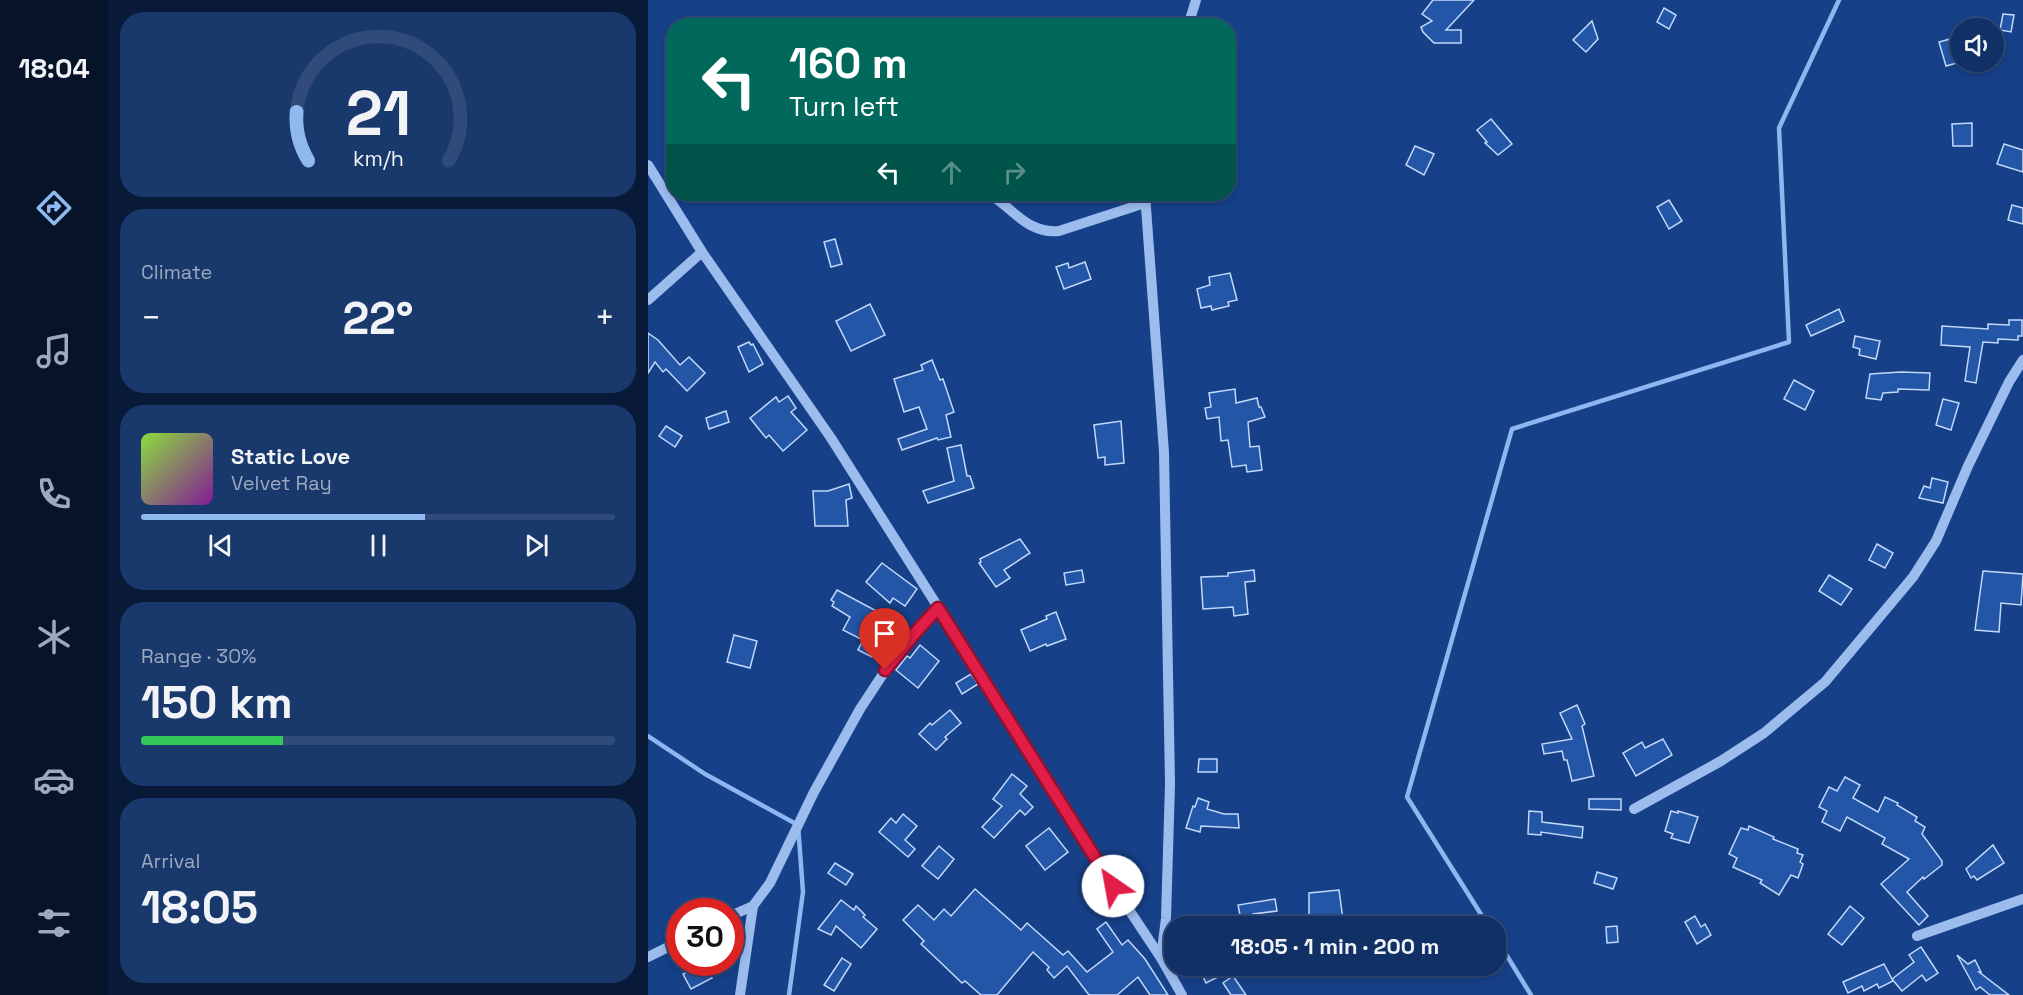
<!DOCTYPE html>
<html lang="en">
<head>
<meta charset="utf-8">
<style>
	body { margin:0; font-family:"Space Grotesk",sans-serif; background:#19386c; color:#f1f3f6; height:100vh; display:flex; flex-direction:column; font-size:22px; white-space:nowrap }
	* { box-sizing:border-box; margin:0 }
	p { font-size:20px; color:#9ca9bf }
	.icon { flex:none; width:33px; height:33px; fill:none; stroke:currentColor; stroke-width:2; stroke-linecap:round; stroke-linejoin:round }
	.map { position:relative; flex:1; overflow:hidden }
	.sheet { display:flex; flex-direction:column; gap:12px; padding:12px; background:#091a38; width:540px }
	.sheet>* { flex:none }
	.top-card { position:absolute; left:18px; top:18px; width:570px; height:183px; border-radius:24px; box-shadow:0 3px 9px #0003,0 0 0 2px #304b7a; background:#00695c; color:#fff; overflow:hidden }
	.controls { position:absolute; left:1302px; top:18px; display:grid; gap:12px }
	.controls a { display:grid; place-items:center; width:54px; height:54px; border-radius:50%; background:#103066; box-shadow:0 3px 9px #0003,0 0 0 2px #304b7a; font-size:30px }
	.speed { position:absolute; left:18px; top:898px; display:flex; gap:12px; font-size:30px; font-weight:700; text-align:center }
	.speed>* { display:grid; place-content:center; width:78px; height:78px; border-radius:50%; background:#103066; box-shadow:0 3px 9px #0003,0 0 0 2px #304b7a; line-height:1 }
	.speed .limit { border:9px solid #d22; background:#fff; color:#111 }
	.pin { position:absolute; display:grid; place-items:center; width:51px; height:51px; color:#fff; margin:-62px -26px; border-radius:50% 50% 50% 0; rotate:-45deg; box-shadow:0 0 6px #0007 }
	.pin .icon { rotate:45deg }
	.me { position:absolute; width:66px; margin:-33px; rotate:327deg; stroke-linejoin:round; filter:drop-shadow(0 0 4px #0008) }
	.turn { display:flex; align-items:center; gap:21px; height:126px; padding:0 24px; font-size:27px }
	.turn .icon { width:78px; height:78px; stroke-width:2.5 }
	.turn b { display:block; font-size:42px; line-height:51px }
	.lanes { display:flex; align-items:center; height:57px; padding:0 24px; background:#0003; justify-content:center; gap:30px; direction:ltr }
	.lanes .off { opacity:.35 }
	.big { font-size:45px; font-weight:800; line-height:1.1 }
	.sheet .widget { flex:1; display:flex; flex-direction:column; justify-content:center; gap:9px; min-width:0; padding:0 21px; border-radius:24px; background:#19386c }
	.sheet .dial { align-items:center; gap:0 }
	.dial svg { height:156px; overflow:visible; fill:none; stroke:#304b7a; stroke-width:7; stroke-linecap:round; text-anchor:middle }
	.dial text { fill:#f1f3f6; stroke:none }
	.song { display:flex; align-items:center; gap:18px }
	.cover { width:72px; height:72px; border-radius:9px; background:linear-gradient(135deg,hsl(90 70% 55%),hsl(290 70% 35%)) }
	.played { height:6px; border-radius:3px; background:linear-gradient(90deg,#90b9f0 60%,#304b7a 60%) }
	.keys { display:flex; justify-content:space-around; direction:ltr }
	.heat { display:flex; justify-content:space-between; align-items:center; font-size:33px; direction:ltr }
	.charge { height:9px; border-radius:4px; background:linear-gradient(90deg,#34c759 30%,#304b7a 0) }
	.trip { position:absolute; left:516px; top:916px; width:342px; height:60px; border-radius:24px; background:#103066; box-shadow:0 3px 9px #0003,0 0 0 2px #304b7a; font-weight:800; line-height:60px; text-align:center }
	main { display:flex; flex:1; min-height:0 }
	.menu { display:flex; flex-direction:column; width:108px; justify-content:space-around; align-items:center; background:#061329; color:#9ca9bf }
	.menu .icon { width:42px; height:42px }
	.menu .on { color:#90b9f0 }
	.menu b { font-size:27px; color:#f1f3f6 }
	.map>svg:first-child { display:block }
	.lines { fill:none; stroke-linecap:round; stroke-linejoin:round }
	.stream { stroke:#8eb6f1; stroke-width:4.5 }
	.building { fill:#2456a7; stroke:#c2d8fa; stroke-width:1.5 }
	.minor { stroke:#9cbcee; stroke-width:10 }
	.route-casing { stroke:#92132f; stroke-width:15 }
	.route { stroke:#e11d48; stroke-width:10 }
</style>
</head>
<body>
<main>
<nav class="menu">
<b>18:04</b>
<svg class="icon on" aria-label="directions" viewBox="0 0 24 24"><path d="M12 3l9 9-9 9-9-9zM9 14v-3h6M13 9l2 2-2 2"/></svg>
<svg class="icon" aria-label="music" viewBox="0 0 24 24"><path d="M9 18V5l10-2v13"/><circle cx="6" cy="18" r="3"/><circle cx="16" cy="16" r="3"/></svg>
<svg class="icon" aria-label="phone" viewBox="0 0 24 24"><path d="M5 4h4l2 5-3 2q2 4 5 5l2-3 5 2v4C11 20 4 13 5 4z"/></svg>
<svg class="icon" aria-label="climate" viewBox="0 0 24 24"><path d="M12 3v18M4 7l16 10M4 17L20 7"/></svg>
<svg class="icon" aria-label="car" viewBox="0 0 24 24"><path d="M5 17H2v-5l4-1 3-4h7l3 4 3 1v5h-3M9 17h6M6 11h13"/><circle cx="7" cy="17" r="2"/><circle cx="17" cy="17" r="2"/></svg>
<svg class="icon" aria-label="filters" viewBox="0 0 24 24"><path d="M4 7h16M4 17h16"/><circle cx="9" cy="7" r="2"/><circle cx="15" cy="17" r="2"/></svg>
</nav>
<section class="sheet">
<div class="widget dial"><svg viewBox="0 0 100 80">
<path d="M14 69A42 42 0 1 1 86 69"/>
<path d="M14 69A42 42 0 0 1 8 44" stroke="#90b9f0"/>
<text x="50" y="56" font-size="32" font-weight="700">21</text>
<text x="50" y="72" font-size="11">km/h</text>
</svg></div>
<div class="widget"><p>Climate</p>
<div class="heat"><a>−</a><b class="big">22°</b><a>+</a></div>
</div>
<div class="widget">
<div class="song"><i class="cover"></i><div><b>Static Love</b><p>Velvet Ray</p></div></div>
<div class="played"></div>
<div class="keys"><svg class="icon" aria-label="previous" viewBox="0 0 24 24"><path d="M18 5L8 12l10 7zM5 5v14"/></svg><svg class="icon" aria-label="pause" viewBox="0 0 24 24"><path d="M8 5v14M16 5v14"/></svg><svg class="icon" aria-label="next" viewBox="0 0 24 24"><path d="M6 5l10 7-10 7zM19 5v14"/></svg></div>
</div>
<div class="widget"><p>Range · 30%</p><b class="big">150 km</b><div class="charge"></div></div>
<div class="widget"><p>Arrival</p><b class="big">18:05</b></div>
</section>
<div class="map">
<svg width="1375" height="995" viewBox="0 0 1375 995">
	<rect width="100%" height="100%" fill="#164088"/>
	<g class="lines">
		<g class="stream">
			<path d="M0,736L57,774L150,825L155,892L141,995"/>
			<path d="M841,927L759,797L864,429L1141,342L1131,128L1191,0"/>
			<path d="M848,938L883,995"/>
		</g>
	</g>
	<g class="building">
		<path d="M785,0H826L798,30H813V43H786L775,32L773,27L784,21L774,14Z"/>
		<path d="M1016,8L1028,15L1021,29L1009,22Z"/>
		<path d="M1355,14L1366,15L1363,32L1352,30Z"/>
		<path d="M944,21L950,39L938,52L925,40Z"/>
		<path d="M1302,39L1309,63L1298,66L1291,42Z"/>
		<path d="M843,119L864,144L850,155L837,143L839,142L829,130Z"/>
		<path d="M1324,123V146H1305L1304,124Z"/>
		<path d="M1356,144L1375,150V172L1349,164Z"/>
		<path d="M767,146L786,154L776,175L758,165Z"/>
		<path d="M1021,200L1034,221L1021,229L1009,207Z"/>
		<path d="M1364,205L1375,208V224L1360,220Z"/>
		<path d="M187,239L194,264L183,267L176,242Z"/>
		<path d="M437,262L443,279L416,289L408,267L420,263L421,268Z"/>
		<path d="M582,273L589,300L580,302L581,306L564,310L563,306L553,308L549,289L562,285L561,277Z"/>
		<path d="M222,304L237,335L203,351L188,321Z"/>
		<path d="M1191,309L1196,321L1163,336L1158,325Z"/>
		<path d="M1361,320H1374V336H1370V340L1350,339V343L1335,342L1328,383L1317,381L1322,347L1293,345L1294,326L1340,329V324L1361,325Z"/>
		<path d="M0,333L10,340L32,365L41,357L57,373L39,391L18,369L15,372L7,362L0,373Z"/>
		<path d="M1207,336L1232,341L1228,359L1211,355L1212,349L1205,347Z"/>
		<path d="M101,342L103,345L105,344L115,364L101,372L90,347Z"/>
		<path d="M284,360L292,380L295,379L306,412L298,415L303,437L290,440L289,438L254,450L250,439L279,429L271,407L256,412L246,379L275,370L273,365Z"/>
		<path d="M1253,372L1282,373L1281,390L1250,389V392L1235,393L1233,400L1218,398L1222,374Z"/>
		<path d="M1146,380L1166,391L1157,410L1136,399Z"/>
		<path d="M587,389L588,403L609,398L611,407H613L617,417L600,422L602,447L611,446L614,470L599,472L598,465L584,467L580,440L573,441L571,417L559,419L557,408L563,407L561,393Z"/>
		<path d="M140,396L148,408L143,412L159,430L135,451L121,435L118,438L102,418L128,397L131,402Z"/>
		<path d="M1295,399L1311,403L1303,430L1288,425Z"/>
		<path d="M78,411L81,422L61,429L58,418Z"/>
		<path d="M473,421L476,463L457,465V457L450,458L446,425Z"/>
		<path d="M18,426L34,436L27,447L11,436Z"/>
		<path d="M313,445L319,476H322L326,488L280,503L275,491L306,481L299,448Z"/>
		<path d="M1284,478L1300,482L1295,503L1271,498L1276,486L1282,488Z"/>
		<path d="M201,484L204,498L198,500L200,526H167L165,491H180Z"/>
		<path d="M372,539L382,553L356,570L362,578L348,587L331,563L333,562L332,559Z"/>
		<path d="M1229,544L1245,553L1237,568L1221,560Z"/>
		<path d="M234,563L269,589L257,606L245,598L242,603L218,582Z"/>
		<path d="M434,570L436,582L418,585L416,573Z"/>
		<path d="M606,570L607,581L597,582L600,614L586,616L585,607L555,609L553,577L580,576V573Z"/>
		<path d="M1335,571L1375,574L1373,605L1353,603L1351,632L1327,630Z"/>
		<path d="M1181,575L1204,589L1193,605L1171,591Z"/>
		<path d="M189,590L236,615L229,630L236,633L224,657L210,650L215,640L195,630L202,617L184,606L186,602L183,600Z"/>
		<path d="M408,612L418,639L399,646L398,644L382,651L373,630L399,619L398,616Z"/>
		<path d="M86,635L109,641L102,668L79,662Z"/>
		<path d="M272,645L291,661L270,688L248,670L259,656L262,658Z"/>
		<path d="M323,674L330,684L314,694L308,683Z"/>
		<path d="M929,705L937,724L934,726L946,776L924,781L919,760H916L914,751L896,754L894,744L924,739L912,713Z"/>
		<path d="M302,710L313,723L297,737L299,739L288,750L271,734L282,723L284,725Z"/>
		<path d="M1015,739L1024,755L988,776L975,753L994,742L997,748Z"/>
		<path d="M551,759H569V772H550Z"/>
		<path d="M364,774L379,786L372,794L385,807L377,815L372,810L346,838L334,827L354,806L345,799Z"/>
		<path d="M1197,777L1212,785L1205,798L1230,812L1237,797L1250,803L1249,805L1269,817L1267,821L1277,827L1274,834L1294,861V865L1276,879L1275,877L1259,892L1280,916L1271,925L1233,884L1261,859L1234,844L1237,838L1199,817L1192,831L1174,822L1179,811L1171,807L1181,787L1189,791Z"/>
		<path d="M550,798L561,802L559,809L576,814H590L591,828L553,826L552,832L538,828L545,806L547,807Z"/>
		<path d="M941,799H973V810L941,809Z"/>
		<path d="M881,811L894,812V822L935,827L934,838L893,832V835L880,834Z"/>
		<path d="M1023,811L1030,813V811L1050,817L1041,843L1023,838L1025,834L1017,831Z"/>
		<path d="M255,814L269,826L257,840L267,849L260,857L231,832L243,818L248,823Z"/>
		<path d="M1101,826L1126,837L1125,839L1150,849L1149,853L1155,855L1152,862L1155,864L1150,878L1143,875L1131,895L1112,883L1114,880L1085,867L1089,858L1081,854L1093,828L1100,830Z"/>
		<path d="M401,828L420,852L397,870L378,846Z"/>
		<path d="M1345,845L1356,863L1329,880L1326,876L1323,878L1318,869Z"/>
		<path d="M291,846L306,859L290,879L274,866Z"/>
		<path d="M187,863L205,874L198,885L180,873Z"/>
		<path d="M949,872L969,878L965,889L946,883Z"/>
		<path d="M327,889L373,930L379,923L415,955L420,951L439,972L465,952L449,929L458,922L474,945L480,940L497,959L520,995H502L490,977L469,995H441L419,966L406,978L399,970L401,967L385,952L349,995H333L317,981L314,983L290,960L273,944L276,941L255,920L270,905L286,920L296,909L303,916Z"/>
		<path d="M691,890L695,920L661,922V893Z"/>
		<path d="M627,899L629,911L605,914L606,918L593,920L590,905Z"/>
		<path d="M193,900L206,910L208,906L217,915L215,917L229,929L213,948L188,926L183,935L170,929Z"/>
		<path d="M1202,906L1216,918L1194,945L1180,934Z"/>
		<path d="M1047,916L1053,927L1057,924L1063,935L1049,944L1037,922Z"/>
		<path d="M969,926L970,942L959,943L958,927Z"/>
		<path d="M1273,947L1290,973L1278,981L1274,975L1254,991L1244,979L1266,962L1261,955Z"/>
		<path d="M1309,955L1320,964L1327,960L1333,972H1331L1361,995H1342L1332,987L1328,990Z"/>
		<path d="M194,958L203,964L186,991L176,985Z"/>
		<path d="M56,963L64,978L43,989L35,974Z"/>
		<path d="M1236,964L1245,981L1231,988L1229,984L1216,991L1214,986L1200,993L1195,982Z"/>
		<path d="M550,966H572L576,974L558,983Z"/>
		<path d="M585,976L598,995H583L575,983Z"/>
	</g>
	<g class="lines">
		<g class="minor">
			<path d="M540,26L548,0"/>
			<path d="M0,165L54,252L183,438L378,746L442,851L513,958L534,995"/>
			<path d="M342,194C365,209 380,234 411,231L497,203"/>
			<path d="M497,194L516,452L522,784L518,918L513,958"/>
			<path d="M0,300L54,252"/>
			<path d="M986,809L1073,761L1116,733L1177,682L1265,577L1288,541L1320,466L1361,382L1375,360"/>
			<path d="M82,916L105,906L122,883L166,792L212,709L237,671L267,633L290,608"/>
			<path d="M1269,936L1375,899"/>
			<path d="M0,957L32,941"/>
			<path d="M92,995L105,906"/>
		</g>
	</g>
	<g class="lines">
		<g class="route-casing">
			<path id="route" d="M237,670L267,633L290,608L465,886"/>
		</g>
		<use href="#route" class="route"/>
	</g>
</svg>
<div class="controls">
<a><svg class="icon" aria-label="sound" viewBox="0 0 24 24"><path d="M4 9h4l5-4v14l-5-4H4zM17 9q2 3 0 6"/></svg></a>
</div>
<div class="speed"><div class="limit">30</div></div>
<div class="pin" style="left:237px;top:670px;background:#d93025"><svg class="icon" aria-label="arrive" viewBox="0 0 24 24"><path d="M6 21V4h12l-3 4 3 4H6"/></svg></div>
<svg class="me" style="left:465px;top:886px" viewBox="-20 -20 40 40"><circle r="19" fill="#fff"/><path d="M0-13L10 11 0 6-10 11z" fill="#e11d48"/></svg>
<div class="trip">18:05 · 1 min · 200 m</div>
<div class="top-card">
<div class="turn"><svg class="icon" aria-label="left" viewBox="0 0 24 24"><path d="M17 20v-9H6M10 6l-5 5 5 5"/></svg><div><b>160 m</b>Turn left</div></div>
<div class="lanes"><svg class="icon" aria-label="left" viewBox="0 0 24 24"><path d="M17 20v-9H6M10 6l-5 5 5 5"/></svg><svg class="icon off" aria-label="ahead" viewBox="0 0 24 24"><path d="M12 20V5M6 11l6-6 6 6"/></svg><svg class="icon off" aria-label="right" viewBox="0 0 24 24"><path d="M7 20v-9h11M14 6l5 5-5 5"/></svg></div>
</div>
</div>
</main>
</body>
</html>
